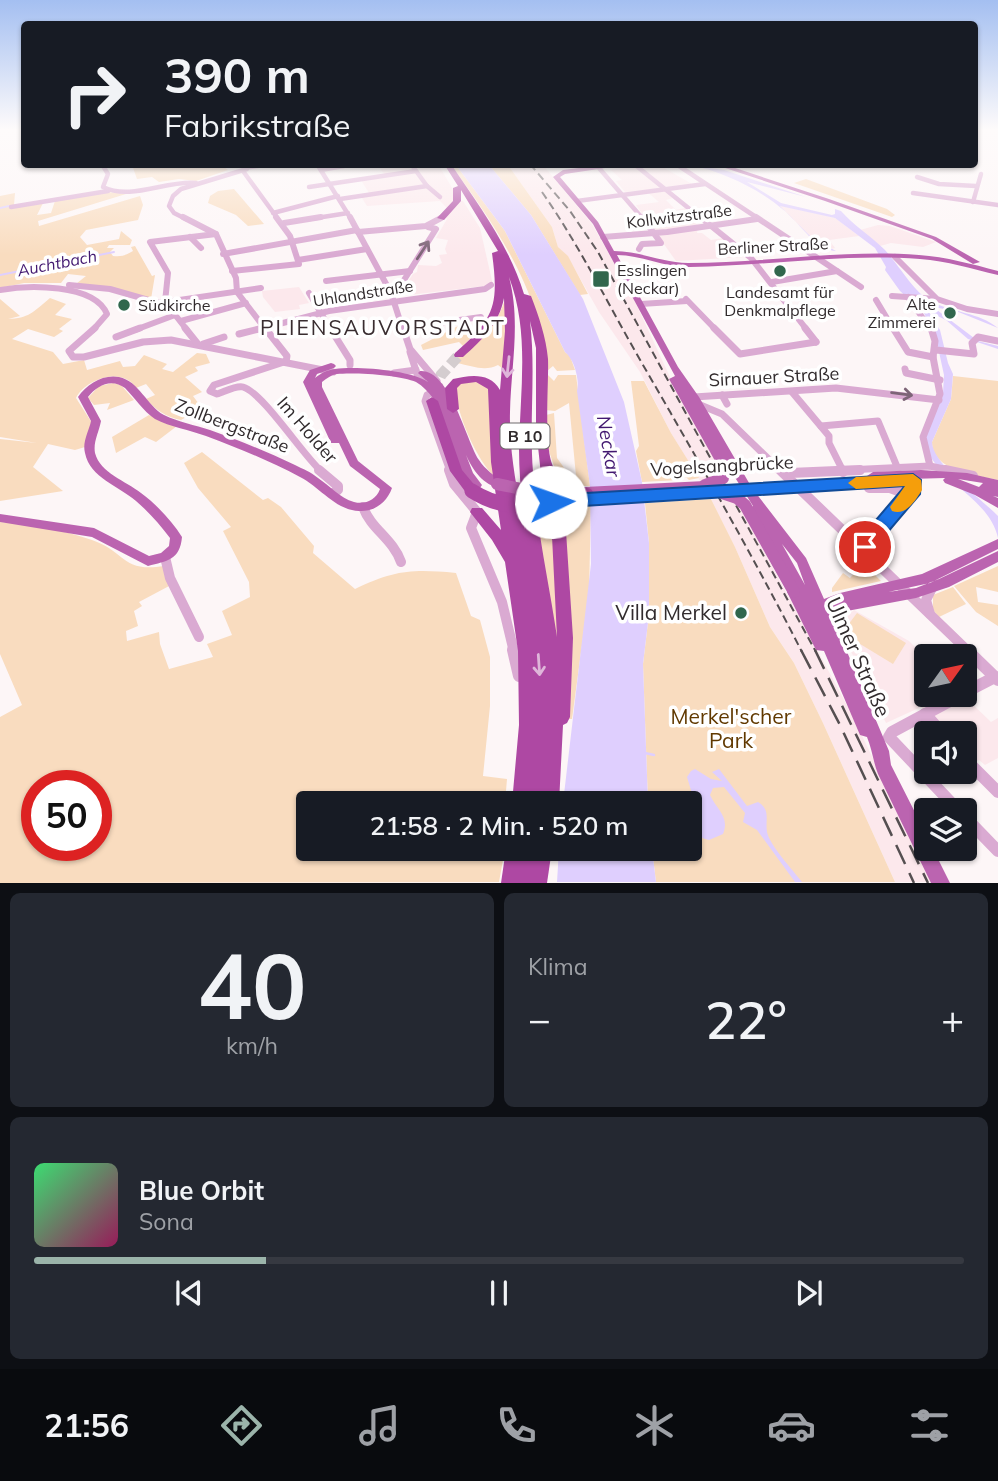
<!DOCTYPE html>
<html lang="de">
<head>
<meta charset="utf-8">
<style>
	body { margin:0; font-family:Mulish,sans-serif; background:#242831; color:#f1f3f6; height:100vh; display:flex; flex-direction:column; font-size:26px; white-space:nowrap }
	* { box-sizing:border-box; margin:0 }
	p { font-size:23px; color:#9ea1a6 }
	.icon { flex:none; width:38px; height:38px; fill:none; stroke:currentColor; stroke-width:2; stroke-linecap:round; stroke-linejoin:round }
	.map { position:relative; height:883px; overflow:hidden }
	.side { display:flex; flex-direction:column; gap:10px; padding:10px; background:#0d0f14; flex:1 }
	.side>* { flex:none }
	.top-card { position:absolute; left:21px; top:21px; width:957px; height:147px; border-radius:7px; box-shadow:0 2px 5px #0004; background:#171b24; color:#f1f3f6; overflow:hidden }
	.needle { width:46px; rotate:57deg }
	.tools { position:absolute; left:914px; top:644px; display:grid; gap:14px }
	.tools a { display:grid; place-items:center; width:63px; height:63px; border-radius:7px; background:#171b24; box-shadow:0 2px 5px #0004; font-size:35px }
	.speed { position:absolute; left:21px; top:770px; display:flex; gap:14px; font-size:35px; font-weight:700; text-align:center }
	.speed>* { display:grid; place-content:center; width:91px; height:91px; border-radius:50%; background:#171b24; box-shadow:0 2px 5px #0004; line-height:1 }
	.speed .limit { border:10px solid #d22; background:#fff; color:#111 }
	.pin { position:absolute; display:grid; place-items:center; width:60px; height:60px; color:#fff; margin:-30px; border:4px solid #fff; border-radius:50%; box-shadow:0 2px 7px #0007 }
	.me { position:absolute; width:77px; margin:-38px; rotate:87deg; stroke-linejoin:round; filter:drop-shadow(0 0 5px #0008) }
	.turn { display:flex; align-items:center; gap:24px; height:147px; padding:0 28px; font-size:32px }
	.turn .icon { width:91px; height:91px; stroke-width:2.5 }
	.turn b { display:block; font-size:49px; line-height:60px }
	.big { font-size:52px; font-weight:600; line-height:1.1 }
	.side .widget { flex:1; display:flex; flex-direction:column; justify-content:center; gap:10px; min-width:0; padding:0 24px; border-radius:10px; background:#242831 }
	.side .dial { align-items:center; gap:0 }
	.dial b { font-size:91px; line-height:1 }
	.song { display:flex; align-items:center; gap:21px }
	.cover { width:84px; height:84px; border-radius:10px; background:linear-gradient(135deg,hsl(140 70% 55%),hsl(330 70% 35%)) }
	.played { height:7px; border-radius:4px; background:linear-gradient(90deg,#9bb4aa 25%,#363941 25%) }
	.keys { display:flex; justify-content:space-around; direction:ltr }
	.heat { display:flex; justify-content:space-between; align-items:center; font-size:38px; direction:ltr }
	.side .tiles { flex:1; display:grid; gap:10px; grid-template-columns:1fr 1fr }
	.widget:last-child { grid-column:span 2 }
	.trip { position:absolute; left:296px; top:791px; width:406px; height:70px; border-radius:7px; background:#171b24; box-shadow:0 2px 5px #0004; font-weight:600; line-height:70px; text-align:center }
	.tab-bar { display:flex; height:112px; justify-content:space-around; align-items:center; background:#090b0e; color:#9ea1a6 }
	.tab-bar .icon { width:49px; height:49px }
	.tab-bar .active { color:#9bb4aa }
	.tab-bar b { font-size:32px; color:#f1f3f6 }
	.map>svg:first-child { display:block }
	.built { fill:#fce8ec }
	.green { fill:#f9dcbf; fill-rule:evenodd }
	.water { fill:#dfcffe }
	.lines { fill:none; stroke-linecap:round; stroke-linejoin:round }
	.stream-far1 { stroke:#dfcffe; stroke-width:2 }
	.stream { stroke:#dfcffe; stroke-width:2.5 }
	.highway-tunnel { stroke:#d4cdcf; stroke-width:11; stroke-dasharray:11 5; stroke-linecap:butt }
	.minor-far4 { stroke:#daaad2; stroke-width:4.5 }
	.minor-far3 { stroke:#daaad2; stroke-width:6 }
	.minor-far2 { stroke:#daaad2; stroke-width:7 }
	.minor-far1 { stroke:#daaad2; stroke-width:10 }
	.minor { stroke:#daaad2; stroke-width:12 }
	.major { fill:#bb64b0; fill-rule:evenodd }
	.highway { fill:#ae48a3; fill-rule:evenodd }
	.rail-far1 { stroke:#554f51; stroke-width:2; stroke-dasharray:8 4.5; stroke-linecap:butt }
	.rail { stroke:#554f51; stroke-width:2.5; stroke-dasharray:21 10; stroke-linecap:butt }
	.major-bridge { stroke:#bb64b0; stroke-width:12 }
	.highway-bridge { stroke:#ae48a3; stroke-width:15 }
	.oneway { stroke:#7d6477 }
	.oneway2 { stroke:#dfb6da }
	.route { fill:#1a73e8; stroke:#114b97; stroke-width:2 }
	.slow { fill:#f59e0b }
	.poi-dot { fill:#31674d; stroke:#fff; stroke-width:2.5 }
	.labels { text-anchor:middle; stroke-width:7; stroke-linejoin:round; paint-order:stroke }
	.far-street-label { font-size:16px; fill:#312b2d; stroke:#fff }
	.far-water-label { font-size:16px; font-style:italic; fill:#421870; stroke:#fff }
	.far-poi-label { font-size:16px; fill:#312b2d; stroke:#fff; text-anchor:start }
	.shield { fill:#fff; stroke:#6f6b6c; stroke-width:2 }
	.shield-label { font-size:16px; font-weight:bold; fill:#312b2d }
	.street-label { font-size:18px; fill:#312b2d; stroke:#fff }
	.water-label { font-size:19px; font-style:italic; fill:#421870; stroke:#fff }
	.quarter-label { font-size:21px; letter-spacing:2px; fill:#392d30; stroke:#fff }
	.near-poi-label { font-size:21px; fill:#312b2d; stroke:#fff; text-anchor:end }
	.near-street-label { font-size:21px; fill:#312b2d; stroke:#fff }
	.near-park-label { font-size:21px; fill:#613900; stroke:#fff }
</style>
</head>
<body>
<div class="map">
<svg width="998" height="883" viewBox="0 0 998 883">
	<rect width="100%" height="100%" fill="#fdf6f7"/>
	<g class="built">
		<path d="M438,164L455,193L453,201L447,208L440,201L367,206L360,195L369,193L361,180L386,176L377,165Z"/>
		<path d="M508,165H543L592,224L632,295L670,377L849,709L933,882H895L823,723L794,663L770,627L735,547L711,499L671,433L640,372L599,312L568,257L558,247L552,227Z"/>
		<path d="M640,165H659L692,184L664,191L673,198L666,200L676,210L685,208L693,214L687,216L698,225L697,233H702L711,240L723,238L745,257L676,261L636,205L659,202L645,190L625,192L616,181L622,180L611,170Z"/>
		<path d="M460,201H463L480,228L493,285L409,295L405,286L413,274L417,272L418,265L436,266L442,263L439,255L447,254L445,249L448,240L436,238L447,219L445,217Z"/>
		<path d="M779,205L835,218L859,236L829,240L835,248L831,249L813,239Z"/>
		<path d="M878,225L890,226L936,242L923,247L891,243L880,246L860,230Z"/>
		<path d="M299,287L309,303L299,305L300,309L275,312L263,297L262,291Z"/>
		<path d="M854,610L909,641L926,658V695H953L961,703L968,700L991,722L998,718V758L985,765L979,760L973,763L964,753V733H945L921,707L886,723L842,633L843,620Z"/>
	</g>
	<g class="green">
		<path d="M132,165L228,164L229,165L224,167L228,170L196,181L179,179L159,182L152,177L137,179Z"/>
		<path d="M451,165H456L505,231L565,352L570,356L575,370L557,371L553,366L547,371C543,351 540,331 535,312C520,261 482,207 451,165Z"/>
		<path d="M489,165H508L552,227L558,247L568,256L588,294L580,295L531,215Z"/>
		<path d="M806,179L887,209L895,215L892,217L794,183Z"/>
		<path d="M234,189L264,224L248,226L236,215L208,203L210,196L218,191Z"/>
		<path d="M108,192L126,194L38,221L39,226L140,196L143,205L138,220L86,230L80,237L87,245L119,239L121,231L132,240L130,245H109L107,248H114L110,252L113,256C122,257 126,255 133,251L131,247L135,246L152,276L155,275L151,299L76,284L86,276L68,274L61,283H24L0,288V196L15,193L14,205L9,208L43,203L37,215L51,213L55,201Z"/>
		<path d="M50,298L66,304L55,315L72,319L59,329L63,331L54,337L28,329L12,339L53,352L63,364L84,360L87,370L120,361L123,367L135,366L144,355L167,364L162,369L173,372L197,353L206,354L210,363L195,367L198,371L185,377L202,392L193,396L202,408L181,420C166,417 156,410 146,399L155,395L146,384L136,388C123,366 85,379 76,398L92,423L85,447L75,450L48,444L33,467L63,491L0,501V439L37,443L0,437V299L20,316L8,319C29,318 32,313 50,298Z"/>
		<path d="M505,299L508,306L503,369L498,365C485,372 472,366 457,363L456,354C481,341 497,326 505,299Z"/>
		<path d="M460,325L477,332L463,346L459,342L423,350L421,345Z"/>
		<path d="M547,374L554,381L558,375H576L590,486H577L569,403L555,411L545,410Z"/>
		<path d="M953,376L998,381V480C976,475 932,471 932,442L951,399Z"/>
		<path d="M468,379L489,385L496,478C477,462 455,411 455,385Z"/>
		<path d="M631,381H644L671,433L699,478L689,480L686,477L680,480L642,482L636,451L639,446Z"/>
		<path d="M113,383L121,385L134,400L107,410L110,403L94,405L88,398L99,386Z"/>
		<path d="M554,413L557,458L575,483L558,478L547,445L546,415Z"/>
		<path d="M149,415L177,426L156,442L145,437L116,453L112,437Z"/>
		<path d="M202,452L263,500L268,498L281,507L314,546L313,553L355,589C395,570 412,569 456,573L471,616L480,620L490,657V706L483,776L507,779L505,803H308V849H505L499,882L0,883V717L22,705L0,654V522C31,524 63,530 92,540C125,551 122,573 164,566L171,585L139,602L142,606L134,611L138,626L126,631L127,641L159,632L160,644L169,669L213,657L207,644L232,635L222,611L250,597L249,582L223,531L231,527L198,488L184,463ZM37,786H96V845H37Z"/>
		<path d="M711,499L735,547L770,627L794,663L823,723L895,882H656L652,849H690V803H648L643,664L649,614V543L645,503Z"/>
		<path d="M591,504L589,593L572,719H569L564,514L574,506Z"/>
		<path d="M533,507L549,509C557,547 562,609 556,647Z"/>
		<path d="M859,559L881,581L832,592V588L843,573L850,578L861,566L857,562Z"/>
		<path d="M998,566V592L976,587L978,602L998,605V626L976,612L954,586Z"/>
		<path d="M953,587L966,604L939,617L933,610V595Z"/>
		<path d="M857,613L906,643L893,664L842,633Z"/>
	</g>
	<g class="water">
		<path d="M456,165H489L531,215L583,299L624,402L642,482L649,543V614L643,664L648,803H563L591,564L590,486L577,391C580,380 574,359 565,352L505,231Z"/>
		<path d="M692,165L724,170L806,197L747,182L781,203L832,215L835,214V209L841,211C854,226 870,235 885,250C899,265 914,293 932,302C954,313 978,312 998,328L956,311L933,307L978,341L998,346V349L968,339L946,320L929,312L940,330L948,363L953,374L951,399L932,442C932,464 982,499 998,516V538C990,499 939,483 923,443L943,393L944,375L936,338L924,313L900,291L885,270L886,267L875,248L835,218L780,206L813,239L836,251C815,249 801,225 786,212C758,188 727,174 692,165Z"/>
		<path d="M695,769L711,779L722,781L712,772L719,769L747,806L758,802C771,810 765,819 767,832C770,846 793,870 802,882H795L757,830L743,822L745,813L724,787L713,788L710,795C717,810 730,817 723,834L709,840C686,835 687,815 693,797L687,777L691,771Z"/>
		<path d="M559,849H652L656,882H557Z"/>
	</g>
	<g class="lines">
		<g class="stream-far1">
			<path d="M0,208L9,206"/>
			<path d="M0,275L114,252"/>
		</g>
		<path class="stream" d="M645,753L654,755"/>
		<path class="highway-tunnel" d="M434,392L441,375L459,355"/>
		<g class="minor-far4">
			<path d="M317,164L351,219"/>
			<path d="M411,164L427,186L440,197"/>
			<path d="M634,164L702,219"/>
			<path d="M676,164L759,219"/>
			<path d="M103,166L108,174L103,187C131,201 166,180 196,183"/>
			<path d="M244,168L271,164"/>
			<path d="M599,168L643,219"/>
			<path d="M321,170L355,164"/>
			<path d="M243,171L278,219"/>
			<path d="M917,177L939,184L976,186"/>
			<path d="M309,187L416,171"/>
			<path d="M913,193L998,205"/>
			<path d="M340,199L427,186"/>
			<path d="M577,201L705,184"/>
			<path d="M973,202L981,174"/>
			<path d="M11,207L108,191"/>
			<path d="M273,213L338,196"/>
			<path d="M186,219L174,213L169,206L173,196L181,189L247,169"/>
			<path d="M310,219L348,213"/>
		</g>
		<g class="minor-far3">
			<path d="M183,217L216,234L236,278L237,292L266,330"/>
			<path d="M350,217L391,293L403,330"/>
			<path d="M700,217L751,258L807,330"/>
			<path d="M756,217L861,287"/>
			<path d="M284,223L321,217"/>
			<path d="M358,232L426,226L441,218"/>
			<path d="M190,237L201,248"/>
			<path d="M603,237L667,232L757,219"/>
			<path d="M639,249L642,244L661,243L642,217"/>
			<path d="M223,254L357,230"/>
			<path d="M895,257L937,299L967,309L998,314"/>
			<path d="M298,260L367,249"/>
			<path d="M232,271L299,264L290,236L276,217"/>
			<path d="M326,281L410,271"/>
			<path d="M772,282L837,271"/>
			<path d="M69,285L110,289L159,303L261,288"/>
			<path d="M399,288L436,229L428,227"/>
			<path d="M0,290C27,285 94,283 107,314L93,330"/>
			<path d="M309,293L331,330"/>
			<path d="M892,296L936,299"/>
			<path d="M908,297L931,330"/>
			<path d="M686,299L716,330"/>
			<path d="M876,300L894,330"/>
			<path d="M641,304L687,301"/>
			<path d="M181,321L246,303"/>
			<path d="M402,328L481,317"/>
			<path d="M135,330L175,315"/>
			<path d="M187,330L165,302L168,273L150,242L216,234"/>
			<path d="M256,330L329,311L485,289L491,285"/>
		</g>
		<g class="minor-far2">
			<path d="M95,328L69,351L73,357H84L143,342L171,340L333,372"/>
			<path d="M185,328L197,343"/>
			<path d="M265,328L287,356L286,362"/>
			<path d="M330,328L350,360V365"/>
			<path d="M403,328L410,349L437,381"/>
			<path d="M714,328L740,354L816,342"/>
			<path d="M805,328L816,342"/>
			<path d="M893,328L908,352L933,357"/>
			<path d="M239,334L263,328"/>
			<path d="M116,337L140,328"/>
			<path d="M203,344L224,337"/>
			<path d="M936,350L974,354L972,343L978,337L998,341"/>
			<path d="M410,352L417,374L423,381"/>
			<path d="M284,362L214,385L210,391L217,394C224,392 236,385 243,387C263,393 302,454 321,471"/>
			<path d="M905,369L906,373L940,380"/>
			<path d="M394,373L416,370"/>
			<path d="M436,391L427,395L425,401L450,471"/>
			<path d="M792,392L829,436V443L843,471"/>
			<path d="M722,395L727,404"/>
			<path d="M694,397L836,388L939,400"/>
			<path d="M698,404L722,414L781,471"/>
			<path d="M821,426L878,421L898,469"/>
			<path d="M930,466L923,437L940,394L933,357L935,341L931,328"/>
			<path d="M825,471L930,466L953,471"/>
		</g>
		<g class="minor-far1">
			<path d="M319,470L338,486V490L333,493"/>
			<path d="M449,470L454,484L477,512L471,528L502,602L514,652"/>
			<path d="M780,470L969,652"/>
			<path d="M842,470L843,472"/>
			<path d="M945,470L973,476"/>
			<path d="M790,473L860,470"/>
			<path d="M869,488H890L909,495"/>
			<path d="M363,507C371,529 393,539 401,562"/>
			<path d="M864,553L870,539L913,490V480"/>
			<path d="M165,557L170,578L199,637"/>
			<path d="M930,614L926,600L932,588"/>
		</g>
		<g class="minor">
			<path d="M513,650L519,676"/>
			<path d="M967,650L998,680"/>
			<path d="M964,693L995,677"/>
			<path d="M925,714L942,733"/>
			<path d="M964,758L998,792"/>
			<path d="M958,810L889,737L892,732L961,695"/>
			<path d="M964,816L998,851"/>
		</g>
		<g class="major">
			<path d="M610,164H632L565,174L560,177L598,222L614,251C640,251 663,263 688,263C766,263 842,249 919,255C946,257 972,264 998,271V275C972,269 947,261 920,259C843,253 767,266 690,267C665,268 642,255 617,255L678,367L699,397L752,488L806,558L824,599L840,593L922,574L998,539V549L930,583L888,592L916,588L939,579L998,551V562L949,587L916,598L831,614L889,751L891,765L926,834V849H933L950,883H931L878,774C873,761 872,749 867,737L860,735L824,651L816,650L787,592L789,588L793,587L750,509L753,506L729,468L727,481H719L717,478L719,468L669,379L675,376L593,224L553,177L563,170ZM782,544L797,563L805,585Z"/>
			<path d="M713,164H723L829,199L936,237L980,262L973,264L932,239L825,201Z"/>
			<path d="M331,363L334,364L336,366L334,368L317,374L315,378C321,373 327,370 335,369C356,366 411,370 428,382L418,373L420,371C450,369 466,440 479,460C485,470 495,475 503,484L501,487C485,488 472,469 466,455L473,473L482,485L480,488H472L460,469L433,398C428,392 423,386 416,382C402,375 353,372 337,374C331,375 327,378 322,382V387L358,461L392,488C387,502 375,512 359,511C335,510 320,487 300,477C270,461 238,448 206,436C190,430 170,427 155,419C143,411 135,398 125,388C112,378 97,385 88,397L101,421C99,432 93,442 95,453C100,473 126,481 141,493C156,504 172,521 182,537C180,560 167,561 148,566L92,537L0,522V514L94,528L149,556L161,553L169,546L170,538C160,525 149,512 136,501C119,486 90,478 85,453C82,442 89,431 91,421L78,397C87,384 103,374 119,377C139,381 147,406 164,415C178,422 195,425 210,430C239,440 267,452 295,465C303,469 311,472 318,478C330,486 340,498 354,502C365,505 376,500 380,489L350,466L339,443H331L303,382L310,370Z"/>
			<path d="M921,470L967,473L998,480V488L994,487L998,488V497L993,496L998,498V508L975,495L945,483L943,480L945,478L873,480L867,476L873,472ZM958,479L983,483L979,487Z"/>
			<path d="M705,481L709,482L711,485L708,488L713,489L715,492L713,495L543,506L539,505L537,502L539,499L543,498L625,493L544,497L540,496L538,493L540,490L544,489Z"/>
		</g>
		<g class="highway">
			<path d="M444,164H451C479,206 509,245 524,294L531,296C539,317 546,337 548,359C549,383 543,450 554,468C563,482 575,484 591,489L593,492L591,495L586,497L558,489L556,486L557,493L555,496H545L543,493L536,428V348L530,321C536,371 529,421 533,472C536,527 549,582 557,637L551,516L558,503L575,495L580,497L582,500C577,507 569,508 565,516L573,638L570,717L567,723L563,725L559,803H512L519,725L518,651L505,562L492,540L470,512L472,508H482L501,530L491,462L488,389L476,382L461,384L457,388L459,409L453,413L447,409L445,388L453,379C470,375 490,372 500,390L505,331L504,298C499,324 482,340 463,357H455L454,355L455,353C495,318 499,305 492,253L498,251L461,190V201L444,220L437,218L453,201V188L458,186ZM509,277C530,333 520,390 519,449C519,476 522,503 525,530C517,491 509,451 510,412C511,366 521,322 509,277Z"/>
			<path d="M432,397L438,401L462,470L477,488L479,491L477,494H467L450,471L426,401Z"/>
			<path d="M506,849H552L547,883H501Z"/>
		</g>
		<g class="rail-far1">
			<path d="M530,164L570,211L598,252L816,652"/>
			<path d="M542,192C579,245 607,302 639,358C695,455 751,552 802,652"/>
		</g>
		<g class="rail">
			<path d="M801,650L840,725L914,883"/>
			<path d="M815,650L928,883"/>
		</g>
		<g class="major-bridge">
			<path d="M497,484L541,493"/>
			<path d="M705,485L723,478"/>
			<path d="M709,492L877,482"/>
			<path d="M722,493L737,498L745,505L794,592"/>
		</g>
		<path class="highway-bridge" d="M472,491C494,505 518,509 543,502"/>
	</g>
	<defs><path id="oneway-shaft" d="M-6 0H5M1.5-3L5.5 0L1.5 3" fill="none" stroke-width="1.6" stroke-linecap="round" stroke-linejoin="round" transform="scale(1.75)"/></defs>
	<g class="oneway">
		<use href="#oneway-shaft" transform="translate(423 250) rotate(-57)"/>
		<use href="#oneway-shaft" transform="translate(902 394) rotate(7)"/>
	</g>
	<g class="oneway2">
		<use href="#oneway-shaft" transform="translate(508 367) rotate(96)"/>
		<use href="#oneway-shaft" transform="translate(539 665) rotate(86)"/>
	</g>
	<linearGradient id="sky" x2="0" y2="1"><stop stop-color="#a4bff1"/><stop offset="0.51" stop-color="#fefbfb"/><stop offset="1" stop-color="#fefbfb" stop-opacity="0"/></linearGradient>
	<rect width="998" height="255" fill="url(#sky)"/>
	<path class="route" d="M913,474L921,480L920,494L871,552H858L856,547L858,541L905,486L551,508L544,506L542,502L544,497L551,495Z"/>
	<path class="slow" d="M913,474L921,480L922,490C915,501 906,516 892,511L890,507L905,486L856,489L848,483L856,477Z"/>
	<g class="poi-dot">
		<circle cx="780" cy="271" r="7"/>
		<rect x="592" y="270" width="18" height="18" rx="3.5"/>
		<circle cx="124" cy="305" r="7"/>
		<circle cx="950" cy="313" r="7"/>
		<circle cx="741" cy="613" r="7"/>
	</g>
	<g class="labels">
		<g class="far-street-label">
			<text transform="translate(679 216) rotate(-7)" y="6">Kollwitzstraße</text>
			<text transform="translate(773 246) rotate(-3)" y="6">Berliner Straße</text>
			<text transform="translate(363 293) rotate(-9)" y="6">Uhlandstraße</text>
		</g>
		<g class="far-water-label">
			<text transform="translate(57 263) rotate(-11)" y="6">Auchtbach</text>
		</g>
		<g class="far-poi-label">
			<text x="617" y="276">Esslingen<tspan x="617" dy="18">(Neckar)</tspan></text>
			<text x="780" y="298" text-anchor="middle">Landesamt für<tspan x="780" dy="18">Denkmalpflege</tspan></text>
			<text x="936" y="310" text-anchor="end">Alte<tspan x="936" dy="18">Zimmerei</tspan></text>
			<text x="138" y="311">Südkirche</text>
		</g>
		<rect class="shield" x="500.5" y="423.5" width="49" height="25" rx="5"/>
		<g class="shield-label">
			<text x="525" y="442">B 10</text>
		</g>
		<g class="street-label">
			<text transform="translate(774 377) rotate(-3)" y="6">Sirnauer Straße</text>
			<text transform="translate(232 426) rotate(21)" y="6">Zollbergstraße</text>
			<text transform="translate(307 430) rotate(49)" y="6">Im Holder</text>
			<text transform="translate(722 466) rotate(-3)" y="6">Vogelsangbrücke</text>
		</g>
		<g class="water-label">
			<text transform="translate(609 446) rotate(80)" y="7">Neckar</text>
		</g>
		<g class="quarter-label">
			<text x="383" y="335">PLIENSAUVORSTADT</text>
		</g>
		<g class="near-poi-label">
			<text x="727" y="620">Villa Merkel</text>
		</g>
		<g class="near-street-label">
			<text transform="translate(858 657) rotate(66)" y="7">Ulmer Straße</text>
		</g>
		<g class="near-park-label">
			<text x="731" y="724">Merkel'scher<tspan x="731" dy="24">Park</tspan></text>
		</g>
	</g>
</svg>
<div class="tools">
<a><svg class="needle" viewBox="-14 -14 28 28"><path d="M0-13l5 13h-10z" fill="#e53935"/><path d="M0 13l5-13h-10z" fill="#9ea1a6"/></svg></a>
<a><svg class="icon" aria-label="sound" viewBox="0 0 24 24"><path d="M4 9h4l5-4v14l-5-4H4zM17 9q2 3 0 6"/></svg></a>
<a><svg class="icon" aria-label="layers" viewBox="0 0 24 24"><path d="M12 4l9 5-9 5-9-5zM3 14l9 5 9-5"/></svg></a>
</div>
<div class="speed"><div class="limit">50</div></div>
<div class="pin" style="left:865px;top:547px;background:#d93025"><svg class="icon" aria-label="arrive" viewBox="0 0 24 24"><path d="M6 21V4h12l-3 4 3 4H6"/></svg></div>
<svg class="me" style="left:551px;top:502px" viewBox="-20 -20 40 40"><circle r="19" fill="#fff"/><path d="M0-13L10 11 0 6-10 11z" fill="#1a73e8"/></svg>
<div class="trip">21:58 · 2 Min. · 520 m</div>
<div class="top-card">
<div class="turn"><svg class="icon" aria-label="right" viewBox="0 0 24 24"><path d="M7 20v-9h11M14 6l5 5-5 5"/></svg><div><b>390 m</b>Fabrikstraße</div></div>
</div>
</div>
<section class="side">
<div class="tiles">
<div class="widget dial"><b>40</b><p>km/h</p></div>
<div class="widget"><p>Klima</p>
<div class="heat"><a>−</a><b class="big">22°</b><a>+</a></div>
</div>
<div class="widget">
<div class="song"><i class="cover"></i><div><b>Blue Orbit</b><p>Sona</p></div></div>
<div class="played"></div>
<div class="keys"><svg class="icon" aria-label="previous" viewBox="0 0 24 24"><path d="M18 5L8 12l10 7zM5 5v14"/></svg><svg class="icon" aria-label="pause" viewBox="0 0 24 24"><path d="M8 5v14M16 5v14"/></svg><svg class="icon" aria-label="next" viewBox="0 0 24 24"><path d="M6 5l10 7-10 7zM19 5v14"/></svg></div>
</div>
</div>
</section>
<nav class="tab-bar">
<b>21:56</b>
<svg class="icon active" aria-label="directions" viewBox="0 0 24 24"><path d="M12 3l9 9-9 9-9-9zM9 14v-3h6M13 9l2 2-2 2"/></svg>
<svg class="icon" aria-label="music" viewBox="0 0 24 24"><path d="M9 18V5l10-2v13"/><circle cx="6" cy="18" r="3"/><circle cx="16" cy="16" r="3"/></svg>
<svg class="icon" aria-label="phone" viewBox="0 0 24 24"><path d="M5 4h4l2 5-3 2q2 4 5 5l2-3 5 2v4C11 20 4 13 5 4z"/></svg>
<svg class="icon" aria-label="climate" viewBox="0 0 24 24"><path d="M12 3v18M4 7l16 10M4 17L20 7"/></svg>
<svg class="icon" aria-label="car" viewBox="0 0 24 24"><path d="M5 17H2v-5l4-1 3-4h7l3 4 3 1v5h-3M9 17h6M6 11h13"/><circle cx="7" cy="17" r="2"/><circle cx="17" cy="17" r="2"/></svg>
<svg class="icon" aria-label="filters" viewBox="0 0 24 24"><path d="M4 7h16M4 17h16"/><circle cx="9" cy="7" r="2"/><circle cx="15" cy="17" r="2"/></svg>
</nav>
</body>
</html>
